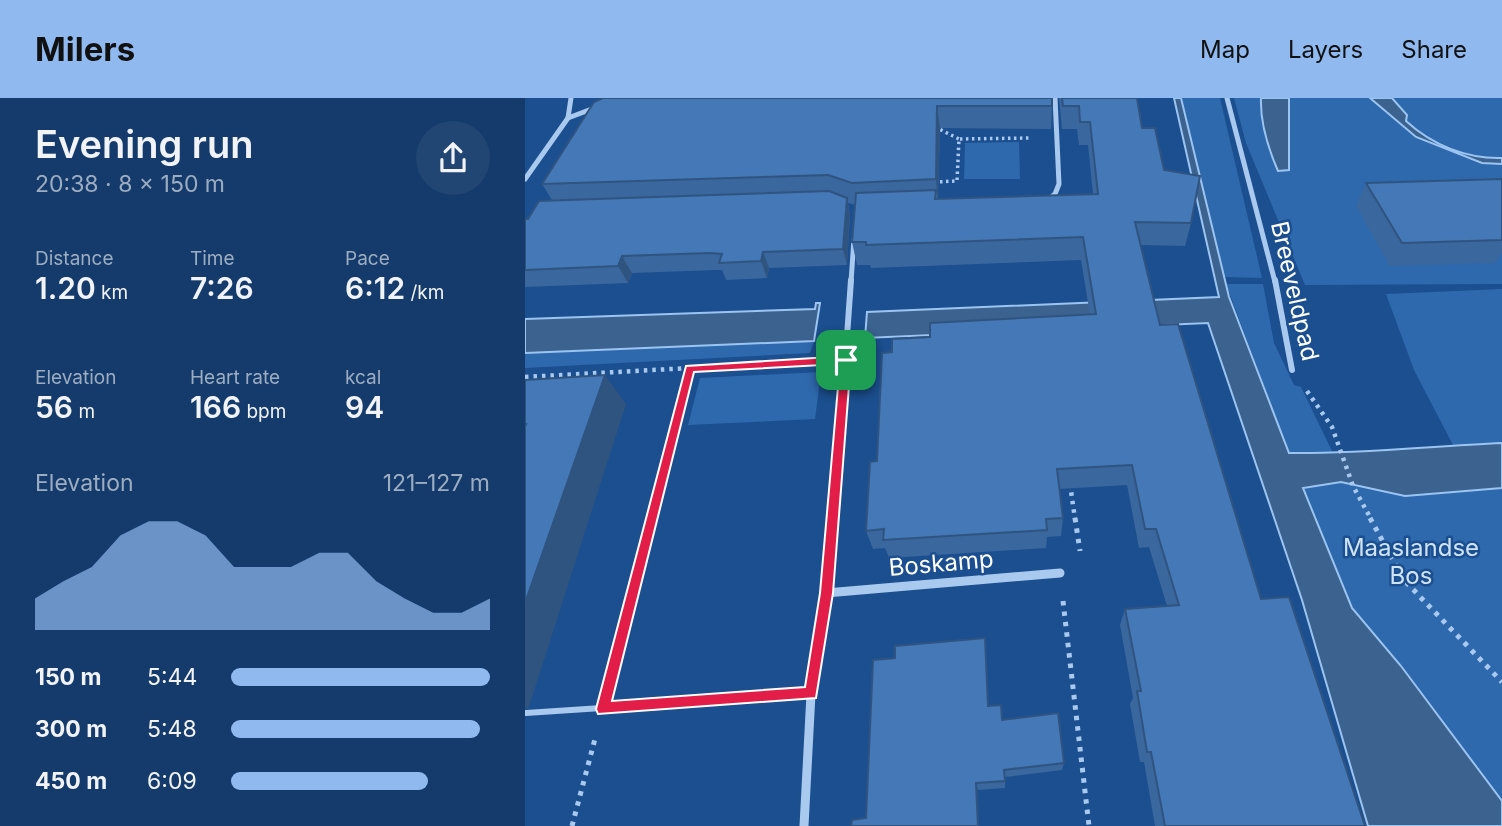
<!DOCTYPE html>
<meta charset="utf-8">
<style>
body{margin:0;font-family:Inter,sans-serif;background:#214673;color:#f1f3f6;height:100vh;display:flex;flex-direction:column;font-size:26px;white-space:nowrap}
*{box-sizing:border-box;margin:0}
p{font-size:23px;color:#9dadc1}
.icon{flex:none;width:38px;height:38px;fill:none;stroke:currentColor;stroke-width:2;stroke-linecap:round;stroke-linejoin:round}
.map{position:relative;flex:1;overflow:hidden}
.sheet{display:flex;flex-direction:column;background:#143b6b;width:525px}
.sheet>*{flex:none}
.pin{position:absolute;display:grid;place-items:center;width:60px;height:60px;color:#fff;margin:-30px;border-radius:14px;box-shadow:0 4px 10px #0006}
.round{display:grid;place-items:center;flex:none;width:74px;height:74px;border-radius:37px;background:#214673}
.overview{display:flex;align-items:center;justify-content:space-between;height:119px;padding:0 35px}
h1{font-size:38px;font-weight:600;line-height:52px}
.metrics{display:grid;grid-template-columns:repeat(3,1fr);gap:10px;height:119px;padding:7px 35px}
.metrics div{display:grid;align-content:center}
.metrics b{font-size:30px;font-weight:600}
.metrics small{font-size:19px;font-weight:400}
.metrics p{font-size:19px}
.chart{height:196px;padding:14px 35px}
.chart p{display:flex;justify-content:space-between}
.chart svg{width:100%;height:126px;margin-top:7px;fill:#90b9f0;opacity:.7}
ul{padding:0 35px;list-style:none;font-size:23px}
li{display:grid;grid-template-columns:112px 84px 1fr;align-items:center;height:52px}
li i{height:18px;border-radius:9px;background:#90b9f0}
header{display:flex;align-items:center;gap:42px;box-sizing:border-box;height:98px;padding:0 35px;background:#90b9f0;color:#111}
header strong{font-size:33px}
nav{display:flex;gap:38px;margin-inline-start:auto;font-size:24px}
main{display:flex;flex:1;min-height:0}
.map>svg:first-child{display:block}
.green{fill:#2e69ad}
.water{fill:#3c6290;stroke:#9cc4f0;stroke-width:2}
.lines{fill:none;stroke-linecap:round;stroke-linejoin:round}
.path-far2{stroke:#a9c9ee;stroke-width:3.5;stroke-dasharray:2.5 3.5;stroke-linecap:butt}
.path-far1{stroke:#a9c9ee;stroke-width:4.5;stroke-dasharray:3.5 5;stroke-linecap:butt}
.path{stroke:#a9c9ee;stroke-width:5;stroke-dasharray:4.5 6;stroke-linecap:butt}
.lane{stroke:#a9c9ee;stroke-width:6}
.street-far2{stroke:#a9c9ee;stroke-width:5}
.street-far1{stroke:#a9c9ee;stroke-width:6}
.street{stroke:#a9c9ee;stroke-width:9}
.wall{fill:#3a679d}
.shaded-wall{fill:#305480}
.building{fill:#4478b7;stroke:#305480;stroke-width:2}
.route{fill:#e11d48;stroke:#fff;stroke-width:2;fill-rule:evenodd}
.labels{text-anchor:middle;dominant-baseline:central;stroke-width:5;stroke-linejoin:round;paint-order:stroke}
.street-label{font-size:24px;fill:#fff;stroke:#1b4f8f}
.park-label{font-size:24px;fill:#cfe3fa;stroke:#1b4f8f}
</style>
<header>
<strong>Milers</strong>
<nav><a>Map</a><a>Layers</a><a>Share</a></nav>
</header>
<main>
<section class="sheet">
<div class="overview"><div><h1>Evening run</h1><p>20:38 · 8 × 150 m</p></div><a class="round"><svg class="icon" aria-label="share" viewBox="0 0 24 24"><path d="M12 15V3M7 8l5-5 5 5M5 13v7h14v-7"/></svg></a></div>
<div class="metrics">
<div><p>Distance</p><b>1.20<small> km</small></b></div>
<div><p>Time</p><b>7:26</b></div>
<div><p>Pace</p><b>6:12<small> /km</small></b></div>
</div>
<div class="metrics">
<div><p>Elevation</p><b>56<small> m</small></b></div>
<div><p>Heart rate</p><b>166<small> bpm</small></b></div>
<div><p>kcal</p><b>94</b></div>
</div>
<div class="chart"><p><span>Elevation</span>121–127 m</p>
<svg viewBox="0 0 160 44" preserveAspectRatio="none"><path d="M0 44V33L10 27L20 22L30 11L40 6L50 6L60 11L70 22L80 22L90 22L100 17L110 17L120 27L130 33L140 38L150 38L160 33V44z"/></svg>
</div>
<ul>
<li><b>150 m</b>5:44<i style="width:100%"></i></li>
<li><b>300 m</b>5:48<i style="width:96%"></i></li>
<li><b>450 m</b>6:09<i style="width:76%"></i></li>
</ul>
</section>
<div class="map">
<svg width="977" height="728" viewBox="0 0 977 728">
<rect width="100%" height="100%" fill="#1b4f8f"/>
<g class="green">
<polygon points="656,0 695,0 737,180 699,179"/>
<polygon points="709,0 977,0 977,186 780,187 721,45"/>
<polygon points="494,44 495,81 439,81 440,45"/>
<polygon points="701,186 738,186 749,245 769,287 776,289 808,355 764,355"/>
<polygon points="977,191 977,345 928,347 889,272 861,196"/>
<polygon points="289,243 285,255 0,270 0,255"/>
<polygon points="296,274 290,321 163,327 175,280"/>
<polygon points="977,367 977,728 874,728 763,376"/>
</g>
<g class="water">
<path d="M649,0H656L704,199L764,355C835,356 906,348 977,345V390L880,398L816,384L778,390L827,510L876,568L977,703V728H843L777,502L683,225L340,240L342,214L694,199Z"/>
<path d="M736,0H764V72L753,73C743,50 735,24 736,0Z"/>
<path d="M845,0H867L882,17L881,23C907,47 942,61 977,60V66L957,65L891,39Z"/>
<polygon points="291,205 295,205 289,243 0,255 0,221 290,211"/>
</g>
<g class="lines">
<g class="path-far2">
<polyline points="410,29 434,41"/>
<polyline points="409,84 432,83 434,41 504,40"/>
</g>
<g class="path-far1">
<polyline points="0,279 293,263"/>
<polyline points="782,293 807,329 828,388 846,421"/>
<polyline points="545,386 550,421"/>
<polyline points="126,421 165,270"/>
</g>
<g class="path">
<polyline points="550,420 555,453"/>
<polyline points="845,420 879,482 977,584"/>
<polyline points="538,503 564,728"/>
<polyline points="85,581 127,420"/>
<polyline points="47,728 71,637"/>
</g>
<polyline class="lane" points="1,615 286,596"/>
<g class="street-far2">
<polyline points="702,0 750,184"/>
<polyline points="43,20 72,9"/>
<polyline points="0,81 43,20 46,0"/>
<polyline points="522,103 530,96 534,86 530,0"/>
<polyline points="326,184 329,141"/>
</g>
<g class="street-far1">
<polyline points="750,182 767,272"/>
<polyline points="309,421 326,182"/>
</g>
<g class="street">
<polyline points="301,495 535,475"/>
<polyline points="279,728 286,596 309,420"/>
</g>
</g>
<g class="wall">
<polygon points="534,0 612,0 617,30 666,125 660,148 616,147 635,227 736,501 840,728 630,728 619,664 615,664 605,606 608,600 595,527 600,511 642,508 624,449 614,450 602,387 534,391 538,420 536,438 522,439 521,450 364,460 360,450 348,451 341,433 367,254 405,239 565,217 556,162 346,170 345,167 332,167 327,144 330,107 323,105 325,117 322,167 244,170 242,180 201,182 197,172 192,172 107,175 103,185 0,189 0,121 3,121 27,102 17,86 69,4 527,8 526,31 415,30 413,101 568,96 563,47 554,47 552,31 537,31"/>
<polygon points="977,81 977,154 970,165 865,168 831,108 841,85"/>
<polygon points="464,608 477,622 539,665 537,672 480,679 480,690 453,692 341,720"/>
</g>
<g class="shaded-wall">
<polygon points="412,8 415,30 413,104 411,81"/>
<polygon points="322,100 325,117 322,167 318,151"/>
<polygon points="238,154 244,170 242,180 236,163"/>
<polygon points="97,158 107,175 103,185 93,168"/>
<polygon points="80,277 101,306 9,593 4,609 0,611 0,505"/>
<polygon points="451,685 453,692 454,728 453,728"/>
</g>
<g class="building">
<polygon points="78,0 527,0 527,8 412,8 411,81 327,85 303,77 17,86 69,4"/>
<polygon points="537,0 612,0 617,30 630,30 639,72 675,78 666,125 610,124 635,227 653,226 736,501 764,499 840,728 640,728 626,654 622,654 612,593 616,593 600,511 654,507 631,431 620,431 607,367 532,371 538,420 521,421 522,432 358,442 359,431 341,433 345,364 352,363 357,255 367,254 367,241 405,239 405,225 571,216 558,139 341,147 341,144 327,144 331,95 411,92 410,101 573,96 565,24 555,24 554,8 538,8"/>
<polygon points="977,81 977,142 877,145 841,85"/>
<polygon points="304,93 322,100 318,151 238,154 236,163 194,165 197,156 185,155 97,158 93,168 0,172 0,121 3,121 14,103"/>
<polygon points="80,277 0,505 0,329 1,326 0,326 0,282"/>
<polygon points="460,540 463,608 476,607 477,622 533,615 539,665 479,672 480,683 451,685 453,728 326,728 327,722 341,720 348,562 370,560 370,548"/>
</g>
<path class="route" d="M321,258L326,262L308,495L291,600L73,616L71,611L161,268ZM315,266L295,495L280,589L87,603L169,274Z"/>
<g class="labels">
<g class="street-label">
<text transform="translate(770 193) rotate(77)">Breeveldpad</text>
<text transform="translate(416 465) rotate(-5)">Boskamp</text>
</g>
<g class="park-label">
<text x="886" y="449">Maaslandse<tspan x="886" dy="28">Bos</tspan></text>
</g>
</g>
</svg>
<div class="pin" style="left:321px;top:262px;background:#1e9e55"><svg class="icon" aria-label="arrive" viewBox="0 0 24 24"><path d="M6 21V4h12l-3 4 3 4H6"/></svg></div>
</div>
</main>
